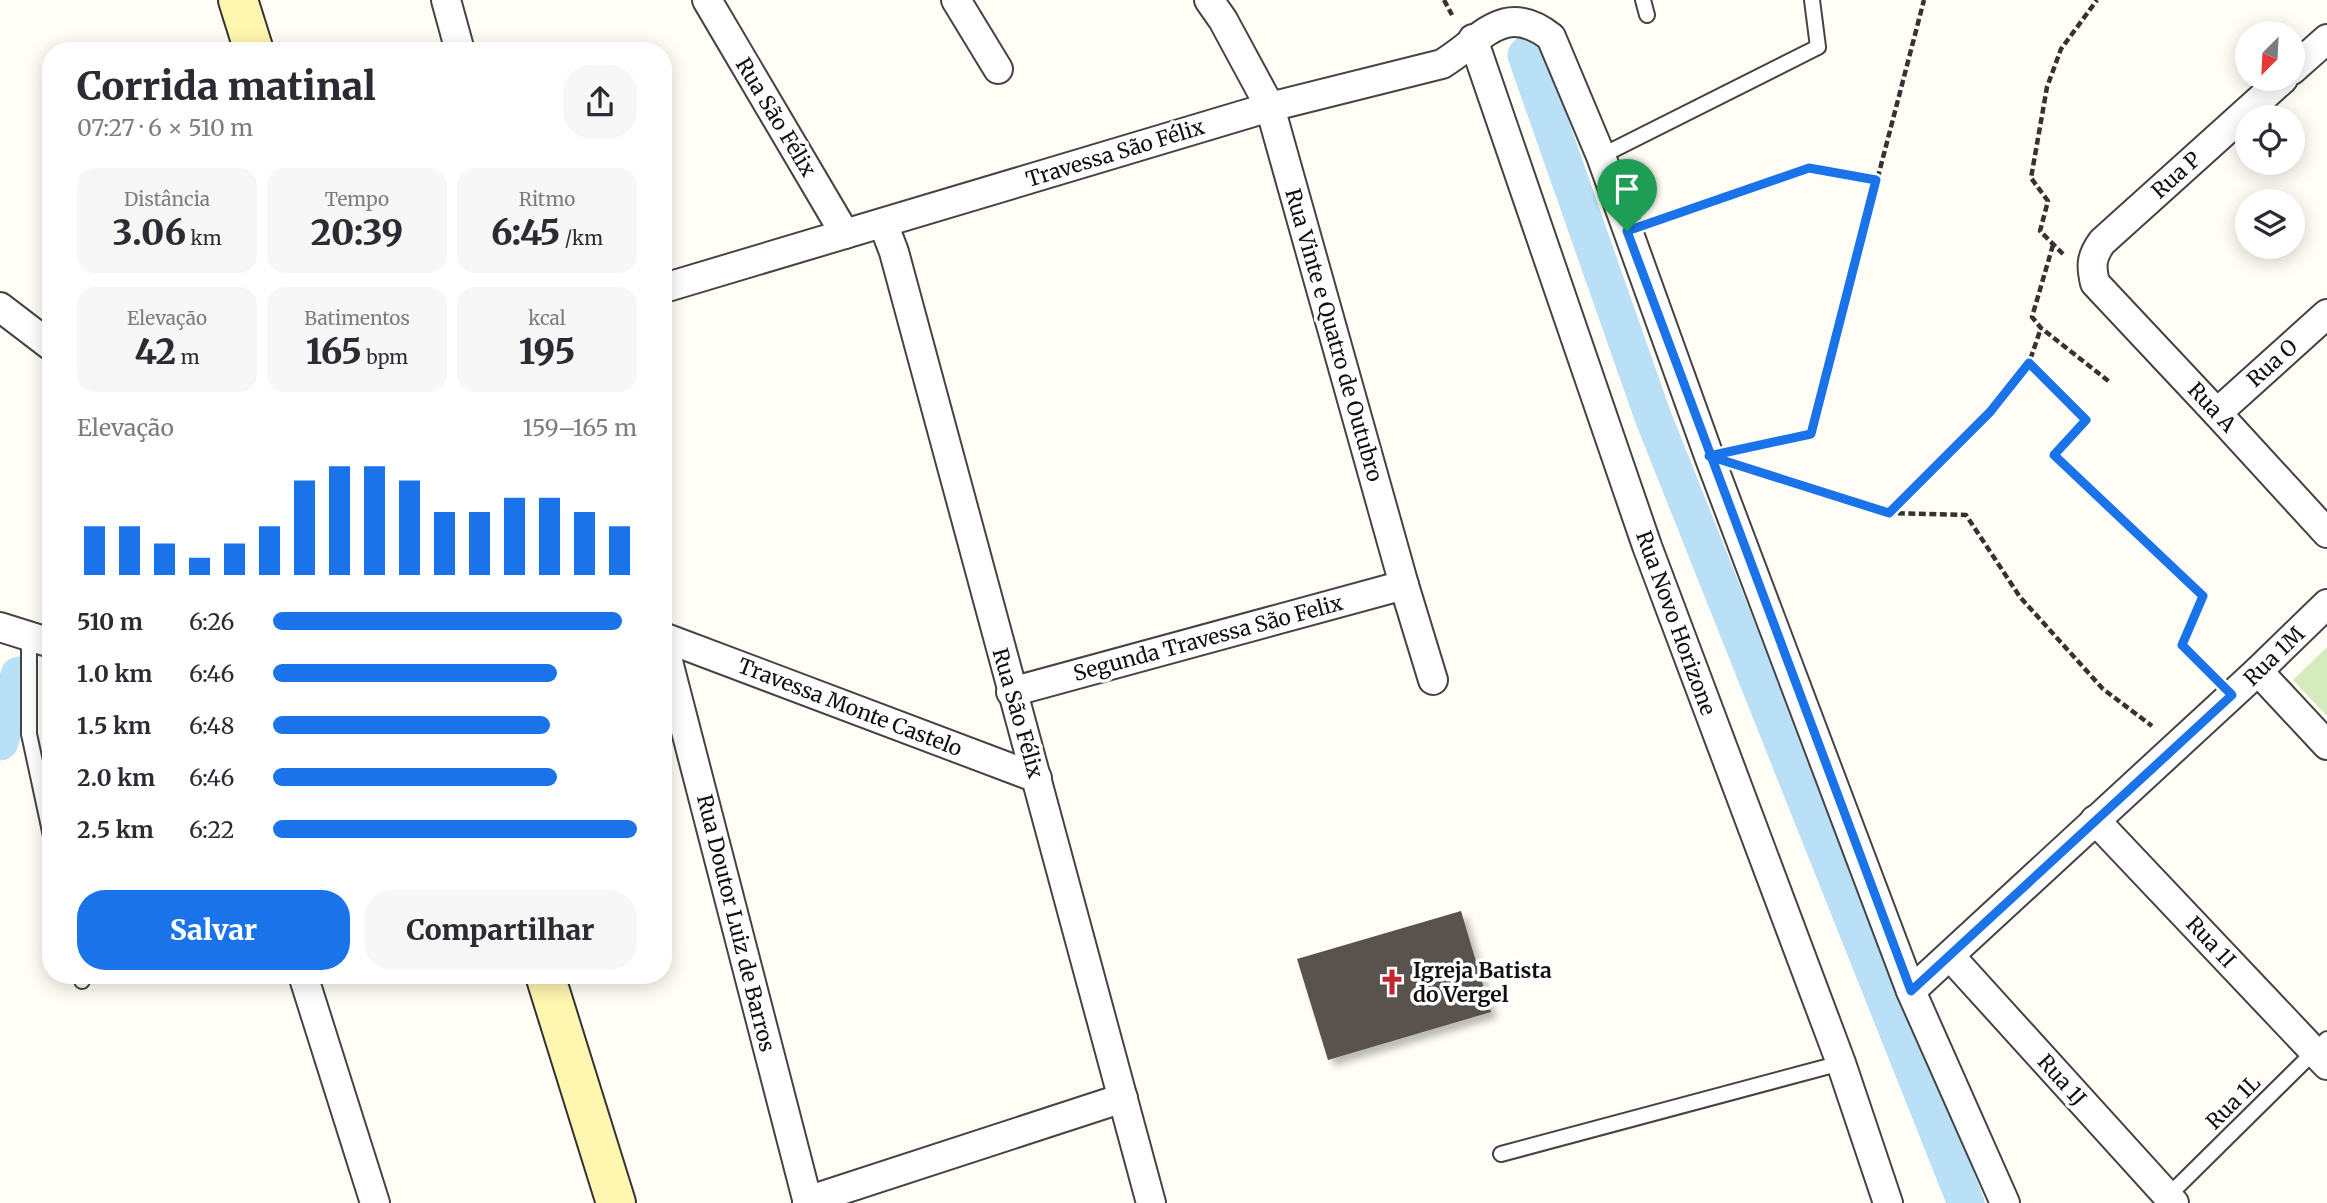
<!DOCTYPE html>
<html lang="pt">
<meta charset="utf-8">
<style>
body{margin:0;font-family:Merriweather,serif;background:#f7f7f7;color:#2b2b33;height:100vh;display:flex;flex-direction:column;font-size:26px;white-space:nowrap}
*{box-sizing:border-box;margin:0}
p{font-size:23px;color:#7c7c81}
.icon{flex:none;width:38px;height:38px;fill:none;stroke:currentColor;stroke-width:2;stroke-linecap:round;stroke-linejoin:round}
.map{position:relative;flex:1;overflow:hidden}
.drawer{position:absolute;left:42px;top:42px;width:630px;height:942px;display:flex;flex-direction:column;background:#fff;border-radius:28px;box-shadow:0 4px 18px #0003}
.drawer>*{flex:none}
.needle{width:46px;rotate:204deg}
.fabs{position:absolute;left:2235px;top:21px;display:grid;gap:14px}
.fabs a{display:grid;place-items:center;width:70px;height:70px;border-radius:50%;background:#fff;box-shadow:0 4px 18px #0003;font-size:35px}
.pin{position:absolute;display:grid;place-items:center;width:60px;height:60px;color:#fff;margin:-72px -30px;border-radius:50% 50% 50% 0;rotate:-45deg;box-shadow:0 0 7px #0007}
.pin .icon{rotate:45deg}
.round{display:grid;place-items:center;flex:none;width:74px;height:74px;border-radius:28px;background:#f7f7f7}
.overview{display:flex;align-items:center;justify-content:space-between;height:119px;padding:0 35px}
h1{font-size:38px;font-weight:800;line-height:52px}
.stats{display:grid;grid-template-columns:repeat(3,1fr);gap:10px;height:119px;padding:7px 35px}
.stats div{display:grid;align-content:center;border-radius:18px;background:#f7f7f7;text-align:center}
.stats b{font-size:35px;font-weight:800}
.stats small{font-size:19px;font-weight:400}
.stats p{font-size:19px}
.chart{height:196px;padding:14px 35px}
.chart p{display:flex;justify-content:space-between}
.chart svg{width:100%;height:126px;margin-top:7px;stroke:#1a73e8;stroke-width:6}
.primary-button{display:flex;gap:14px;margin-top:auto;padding:14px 35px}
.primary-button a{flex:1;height:80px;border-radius:28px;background:#1a73e8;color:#fff;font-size:28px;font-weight:800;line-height:80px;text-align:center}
.primary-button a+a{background:#f7f7f7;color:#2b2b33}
ul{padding:0 35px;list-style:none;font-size:23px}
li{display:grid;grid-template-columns:112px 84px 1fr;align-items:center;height:52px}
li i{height:18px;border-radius:9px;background:#1a73e8}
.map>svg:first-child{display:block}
.green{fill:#d5ebbd}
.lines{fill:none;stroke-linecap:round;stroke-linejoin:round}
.canal{stroke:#b9e0f7;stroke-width:37}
.building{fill:#5a524d;filter:url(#shadow)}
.lane-casing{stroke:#444;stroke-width:18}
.street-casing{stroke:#444;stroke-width:32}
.secondary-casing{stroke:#333;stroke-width:42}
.path{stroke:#333;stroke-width:4.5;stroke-dasharray:7 3.5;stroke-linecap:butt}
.lane{stroke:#fff;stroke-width:14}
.street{stroke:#fff;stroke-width:28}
.secondary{stroke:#fff6b0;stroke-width:38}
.route-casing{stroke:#fff;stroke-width:14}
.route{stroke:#1a73e8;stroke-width:9}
.labels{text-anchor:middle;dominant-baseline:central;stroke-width:7;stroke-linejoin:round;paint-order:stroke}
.street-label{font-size:21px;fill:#111;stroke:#fff}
.poi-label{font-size:21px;font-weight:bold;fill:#111;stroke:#fff;text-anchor:start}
</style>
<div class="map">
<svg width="2327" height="1203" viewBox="0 0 2327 1203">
<defs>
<filter id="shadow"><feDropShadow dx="6" dy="6" stdDeviation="3.5" flood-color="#0004"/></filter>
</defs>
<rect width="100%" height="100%" fill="#fffdf5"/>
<polygon class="green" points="2327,647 2327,716 2293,680"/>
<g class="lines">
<g class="canal">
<polyline points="1526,55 1653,417 1966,1203"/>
<polyline points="0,742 19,675"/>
</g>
</g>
<polygon class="building" points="1461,911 1491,1012 1328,1060 1297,959"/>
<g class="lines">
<g class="lane-casing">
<g id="lane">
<polyline points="1643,0 1647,15"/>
<polyline points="1601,156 1818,47 1812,0"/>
<polyline points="29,636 29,734 51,836"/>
<polyline points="80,975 82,981"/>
<polyline points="1501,1154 1841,1063"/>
<polyline points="2168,1196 2327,1039"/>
</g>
</g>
<g class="street-casing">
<g id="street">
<polyline points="446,0 460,51"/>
<polyline points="707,0 845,234"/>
<polyline points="956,0 998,69"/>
<polyline points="1209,0 1223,20 1270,107 1404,585 1433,680"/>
<polyline points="1473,39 1647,546 1841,1063 1888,1203"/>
<polyline points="2292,70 2327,39"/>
<path d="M2283,79L2102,242C2091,257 2091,266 2095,283L2217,413L2327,533"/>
<polyline points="883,223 894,252 1151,1203"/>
<path d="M664,288L1270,107L1442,64C1482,40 1503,0 1551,37L1601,156L1709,456L1911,991L2005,1203"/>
<polyline points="0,307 51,346"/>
<polyline points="2217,413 2327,314"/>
<polyline points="0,627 51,643"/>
<polyline points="663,637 1037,778"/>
<polyline points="663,642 808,1203"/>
<polyline points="2258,671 2327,745"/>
<polyline points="1011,692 1404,585"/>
<polyline points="2095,820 2327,1065"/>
<polyline points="1950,956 2174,1203"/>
<polyline points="303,975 375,1203"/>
<polyline points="1911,991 2258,671 2327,604"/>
<polyline points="807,1201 1123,1098"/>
</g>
</g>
<g class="secondary-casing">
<g id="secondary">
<polyline points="238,0 254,51"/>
<polyline points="545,975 616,1203"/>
</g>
</g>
<g class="path">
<polyline points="1444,0 1452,15"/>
<polyline points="1659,220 1809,168 1876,180"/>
<polyline points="2053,245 2032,317 2041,328 2111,383"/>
<polyline points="2063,254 2040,231 2048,201 2031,178 2047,87 2061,49 2097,0"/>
<polyline points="2029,363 2086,420 2054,455 2203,596 2182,645 2210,673"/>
<polyline points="1741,449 1811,434 1924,0"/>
<polyline points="1747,469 1889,513 1966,515 2020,597 2103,689 2152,726"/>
<polyline points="1889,513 1990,412 2029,363 2041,328"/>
</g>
<use href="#lane" class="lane"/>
<use href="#street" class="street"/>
<use href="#secondary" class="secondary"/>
</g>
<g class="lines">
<g class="route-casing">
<polyline id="route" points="1627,231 1911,991 2232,695 2182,645 2203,596 2054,455 2086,420 2029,363 1990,412 1889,513 1709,456 1811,434 1876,180 1809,168 1627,231"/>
</g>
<use href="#route" class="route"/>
</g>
<defs>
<g id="church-bare" transform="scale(2.1)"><path d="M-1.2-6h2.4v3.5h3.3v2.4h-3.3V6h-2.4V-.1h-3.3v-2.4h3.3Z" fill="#c4262e" stroke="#fff" stroke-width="2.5" paint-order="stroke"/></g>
</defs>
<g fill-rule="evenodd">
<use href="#church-bare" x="1392" y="982"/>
</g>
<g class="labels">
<g class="street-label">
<text transform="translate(776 117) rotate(59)">Rua São Félix</text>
<text transform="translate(1115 153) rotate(-17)">Travessa São Félix</text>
<text transform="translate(2176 175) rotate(-42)">Rua P</text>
<text transform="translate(1334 335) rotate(74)">Rua Vinte e Quatro de Outubro</text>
<text transform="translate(2272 363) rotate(-42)">Rua O</text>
<text transform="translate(2212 407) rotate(47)">Rua A</text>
<text transform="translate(1676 623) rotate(70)">Rua Novo Horizone</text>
<text transform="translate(1208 638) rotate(-15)">Segunda Travessa São Felix</text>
<text transform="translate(2274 656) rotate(-44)">Rua 1M</text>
<text transform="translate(850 707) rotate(21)">Travessa Monte Castelo</text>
<text transform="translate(1018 713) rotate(74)">Rua São Félix</text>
<text transform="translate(736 923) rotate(76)">Rua Doutor Luiz de Barros</text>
<text transform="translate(2211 942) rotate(47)">Rua 1I</text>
<text transform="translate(2062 1080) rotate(48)">Rua 1J</text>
<text transform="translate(2233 1102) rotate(-45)">Rua 1L</text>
</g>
<g class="poi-label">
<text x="1413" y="970">Igreja Batista<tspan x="1413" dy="24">do Vergel</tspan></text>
</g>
</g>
</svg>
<div class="fabs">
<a><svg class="needle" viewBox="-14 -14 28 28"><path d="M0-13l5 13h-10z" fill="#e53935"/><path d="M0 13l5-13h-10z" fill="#7c7c81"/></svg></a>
<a><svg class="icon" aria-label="locate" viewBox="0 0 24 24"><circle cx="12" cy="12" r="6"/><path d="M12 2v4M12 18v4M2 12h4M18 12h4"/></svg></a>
<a><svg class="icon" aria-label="layers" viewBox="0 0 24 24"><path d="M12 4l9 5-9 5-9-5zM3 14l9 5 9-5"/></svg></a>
</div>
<div class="pin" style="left:1627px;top:231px;background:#1e9e55"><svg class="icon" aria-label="arrive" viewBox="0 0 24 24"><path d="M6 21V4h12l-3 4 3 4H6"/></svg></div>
<section class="drawer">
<div class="overview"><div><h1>Corrida matinal</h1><p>07:27 · 6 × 510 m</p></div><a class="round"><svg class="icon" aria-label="share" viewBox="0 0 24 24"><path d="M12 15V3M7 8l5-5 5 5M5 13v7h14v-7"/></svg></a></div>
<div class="stats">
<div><p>Distância</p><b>3.06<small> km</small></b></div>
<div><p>Tempo</p><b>20:39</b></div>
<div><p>Ritmo</p><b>6:45<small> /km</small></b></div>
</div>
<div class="stats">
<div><p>Elevação</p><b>42<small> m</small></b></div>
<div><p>Batimentos</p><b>165<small> bpm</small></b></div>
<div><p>kcal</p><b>195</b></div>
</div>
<div class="chart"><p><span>Elevação</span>159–165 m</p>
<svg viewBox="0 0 160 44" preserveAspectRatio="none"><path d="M5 44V27M15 44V27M25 44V33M35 44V38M45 44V33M55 44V27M65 44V11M75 44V6M85 44V6M95 44V11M105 44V22M115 44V22M125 44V17M135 44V17M145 44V22M155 44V27"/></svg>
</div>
<ul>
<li><b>510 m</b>6:26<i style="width:96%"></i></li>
<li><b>1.0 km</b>6:46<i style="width:78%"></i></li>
<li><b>1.5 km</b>6:48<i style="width:76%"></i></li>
<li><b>2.0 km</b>6:46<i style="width:78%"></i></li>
<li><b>2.5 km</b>6:22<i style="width:100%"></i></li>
</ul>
<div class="primary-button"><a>Salvar</a><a>Compartilhar</a></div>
</section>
</div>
